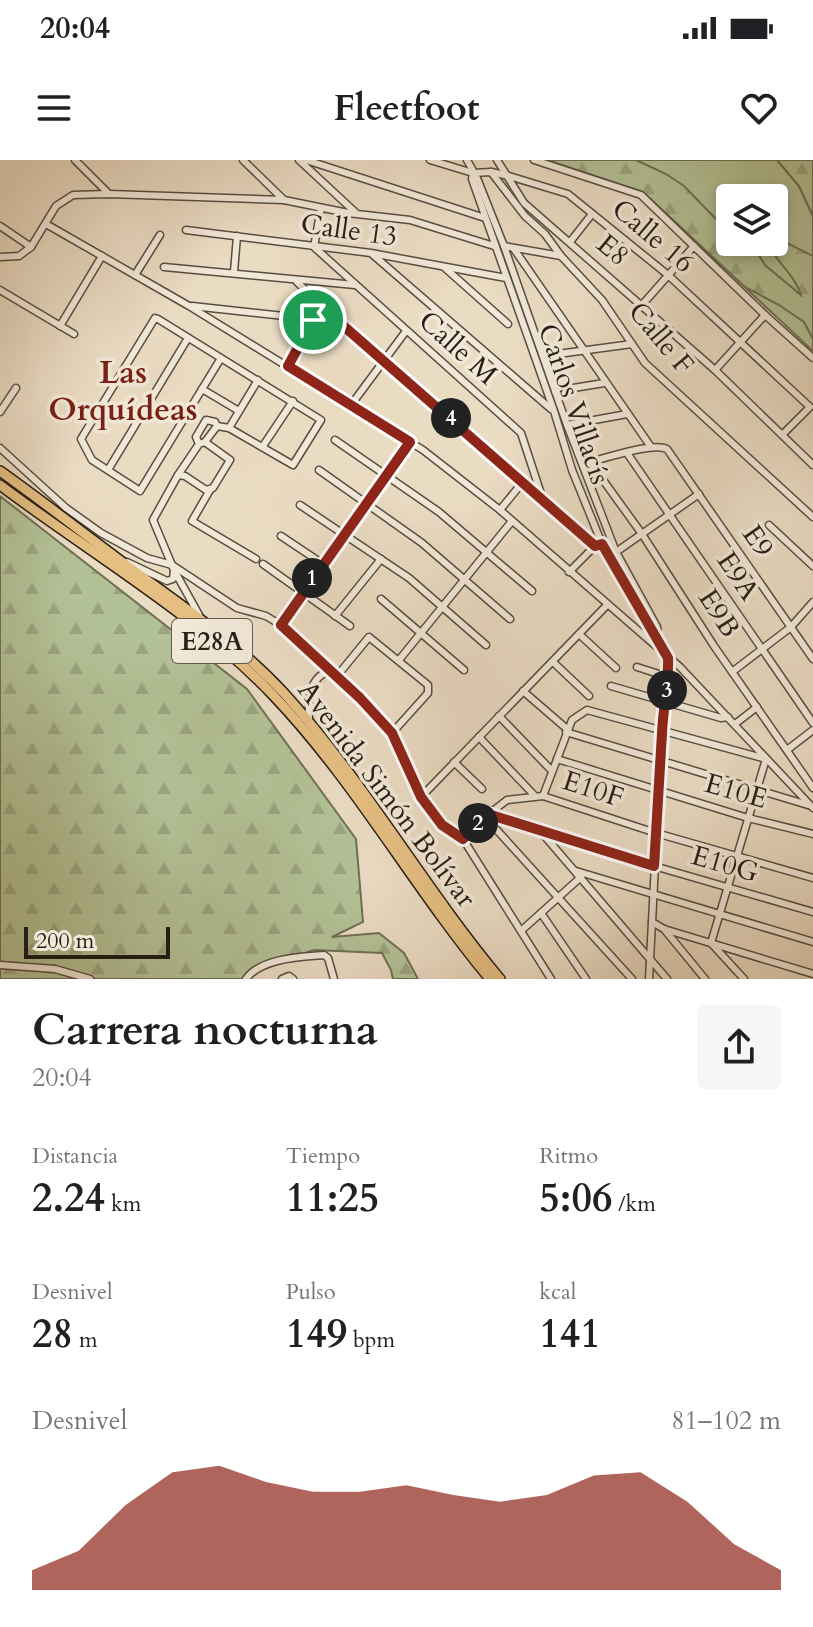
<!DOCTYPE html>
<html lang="es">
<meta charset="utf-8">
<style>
body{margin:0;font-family:Cardo,serif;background:#f6f6f6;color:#202124;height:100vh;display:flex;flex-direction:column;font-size:30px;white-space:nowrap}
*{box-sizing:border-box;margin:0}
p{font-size:26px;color:#757577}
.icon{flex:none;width:44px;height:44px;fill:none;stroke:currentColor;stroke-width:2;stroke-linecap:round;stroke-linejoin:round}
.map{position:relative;height:819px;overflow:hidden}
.panel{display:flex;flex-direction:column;background:#fff;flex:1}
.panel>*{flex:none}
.buttons{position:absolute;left:716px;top:24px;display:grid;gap:16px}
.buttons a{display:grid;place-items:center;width:72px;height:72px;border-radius:8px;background:#fff;box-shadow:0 4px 12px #0003;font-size:40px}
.scale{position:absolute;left:24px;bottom:20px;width:146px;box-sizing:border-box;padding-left:8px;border:4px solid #281e14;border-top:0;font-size:22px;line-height:28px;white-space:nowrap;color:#281e14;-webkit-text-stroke:6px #f1e8d8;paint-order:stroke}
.pin{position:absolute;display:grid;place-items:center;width:68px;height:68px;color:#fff;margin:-34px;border:4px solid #fff;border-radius:50%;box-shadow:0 2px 8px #0007}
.km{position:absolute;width:40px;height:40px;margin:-20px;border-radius:50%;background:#222;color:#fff;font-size:22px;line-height:40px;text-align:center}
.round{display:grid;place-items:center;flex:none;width:84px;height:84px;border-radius:8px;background:#f6f6f6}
.overview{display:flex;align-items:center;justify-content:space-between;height:136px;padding:0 32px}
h1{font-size:44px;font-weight:700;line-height:60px}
.metrics{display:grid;grid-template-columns:repeat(3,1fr);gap:12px;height:136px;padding:8px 32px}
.metrics div{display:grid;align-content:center}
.metrics b{font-size:40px;font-weight:700}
.metrics small{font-size:22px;font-weight:400}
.metrics p{font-size:22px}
.chart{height:224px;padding:16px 32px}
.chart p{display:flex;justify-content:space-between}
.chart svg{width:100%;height:144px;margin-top:8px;fill:#8f2418;opacity:.7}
.status{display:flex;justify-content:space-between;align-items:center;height:56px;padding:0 40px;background:#fff;direction:ltr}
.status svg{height:22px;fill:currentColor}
header{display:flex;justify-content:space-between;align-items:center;height:104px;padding:0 32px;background:#fff;font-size:36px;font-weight:700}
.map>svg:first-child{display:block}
.grass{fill:#b3c196;stroke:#6e7055;stroke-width:2;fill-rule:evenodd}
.forest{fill:url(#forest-firs);stroke:#6e7055;stroke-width:2}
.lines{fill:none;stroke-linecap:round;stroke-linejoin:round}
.minor-casing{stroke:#584d40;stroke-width:9}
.highway-casing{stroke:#281e14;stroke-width:12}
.minor{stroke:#f1e8d8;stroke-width:6}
.highway{stroke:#e5be82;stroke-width:9}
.route-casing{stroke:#fff;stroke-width:16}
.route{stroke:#8f2418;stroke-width:10}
.labels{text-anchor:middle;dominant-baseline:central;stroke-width:7;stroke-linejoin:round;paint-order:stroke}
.shield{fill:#f1e8d8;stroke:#645b4f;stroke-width:2}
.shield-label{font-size:26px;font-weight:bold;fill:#281e14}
.street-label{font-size:28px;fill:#281e14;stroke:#f1e8d8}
.quarter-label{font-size:32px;font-weight:bold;fill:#7a1f14;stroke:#f1e8d8}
</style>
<div class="status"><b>20:04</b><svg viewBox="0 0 49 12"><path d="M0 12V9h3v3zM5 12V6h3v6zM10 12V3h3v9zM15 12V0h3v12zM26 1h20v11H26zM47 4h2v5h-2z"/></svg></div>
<header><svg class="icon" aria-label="menu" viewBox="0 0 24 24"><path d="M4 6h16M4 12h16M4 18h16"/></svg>Fleetfoot<svg class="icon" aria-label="heart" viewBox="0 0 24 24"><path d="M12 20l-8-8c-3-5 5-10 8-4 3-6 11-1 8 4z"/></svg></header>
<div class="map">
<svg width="813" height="819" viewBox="0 0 813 819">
<defs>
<pattern id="forest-firs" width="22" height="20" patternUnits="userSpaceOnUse" patternTransform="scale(2)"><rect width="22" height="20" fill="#b3c196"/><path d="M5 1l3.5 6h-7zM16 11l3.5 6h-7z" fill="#9aa580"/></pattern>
</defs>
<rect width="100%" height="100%" fill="#eadbc3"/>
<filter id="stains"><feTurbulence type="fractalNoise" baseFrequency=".0025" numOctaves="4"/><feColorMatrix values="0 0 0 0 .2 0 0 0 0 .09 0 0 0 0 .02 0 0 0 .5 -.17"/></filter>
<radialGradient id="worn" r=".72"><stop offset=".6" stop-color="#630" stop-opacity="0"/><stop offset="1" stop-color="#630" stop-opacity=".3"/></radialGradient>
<path class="grass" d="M547,0H777L799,26L813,56V191L643,32ZM730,38H774V82H730Z"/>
<g class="forest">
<path d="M547,0H636L666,14L684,26L716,59L730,62V82H744L755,89L765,105L801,135C795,115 776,102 767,82H774V78H777L813,96V179L804,162L779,145L745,127L643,32Z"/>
<polygon points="777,0 813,0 813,56 799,26"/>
<polygon points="0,336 247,529 356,679 363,762 332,777 379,773 404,793 418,819 393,819 391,810 382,793 314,790 274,803 245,819 0,819"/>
</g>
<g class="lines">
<g class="minor-casing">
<g id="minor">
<polyline points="75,0 109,34"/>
<polyline points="243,0 284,40"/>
<polyline points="299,0 355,52"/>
<polyline points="306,0 485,58"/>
<polyline points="430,0 473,13 491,12 509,16 568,34 668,115 810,247 783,274"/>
<polyline points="467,0 477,18 504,86 567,265 616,392 657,467 658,479 668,498 668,517 662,571 649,819"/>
<polyline points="497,0 524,43 715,210 813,305"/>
<polyline points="534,0 641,35 765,155 813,198"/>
<polyline points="491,12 525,56 545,74 561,96 602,140 645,203 813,357"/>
<polyline points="473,13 472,19 554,251 572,310 602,384 650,471 658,479"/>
<polyline points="321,48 314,87 521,273 543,340"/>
<polyline points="46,64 189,146 423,290 500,350 680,507 813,648"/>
<polyline points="0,66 31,87"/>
<polyline points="186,70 371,93 506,118"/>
<polyline points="570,82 592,54"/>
<polyline points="504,86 561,96"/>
<polyline points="514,89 651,287"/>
<polyline points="372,94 551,249"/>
<polyline points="0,97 19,96 31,87 56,46 73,35 109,34 284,40 348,53 410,60 494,86"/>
<polyline points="164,107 355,125"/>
<polyline points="445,108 508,164"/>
<polyline points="234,112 237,76"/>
<polyline points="135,115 160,75"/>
<path d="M297,122C346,169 397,211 448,256C498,298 546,343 595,386L602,384"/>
<polyline points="0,130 74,174"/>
<polyline points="642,145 694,86"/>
<polyline points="192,146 339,162"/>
<polyline points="60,166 102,96"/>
<polyline points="543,196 632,184"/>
<polyline points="288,206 313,160"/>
<polyline points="715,210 765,155"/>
<polyline points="202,229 239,251"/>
<polyline points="555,231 604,223"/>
<polyline points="351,245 406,171"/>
<polyline points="0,252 16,228"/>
<polyline points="567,265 627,254"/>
<polyline points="217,266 229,268 293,305 321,260 158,159 155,158 81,279 92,300 140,331 221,198"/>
<polyline points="229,268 258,220"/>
<polyline points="335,280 439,352 532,431"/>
<polyline points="199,284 196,277 206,260 215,262 217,266 205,282 199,284 178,315 153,360 174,410 199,455"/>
<polyline points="263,286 293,241"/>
<polyline points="0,288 66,348 101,373 147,398 172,405 237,448 266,456 281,465 360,538 392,573 421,637 442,665 463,679 551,819"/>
<polyline points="627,293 813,563"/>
<path d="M589,302C608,298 651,282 667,289L813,499"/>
<polyline points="590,302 642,374 714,486 813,628"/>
<polyline points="108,310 188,178"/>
<polyline points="319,310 422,383 510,459"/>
<polyline points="178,315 185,316 206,330 213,328 230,300 205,282"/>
<polyline points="210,330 192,361 256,399"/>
<polyline points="300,345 409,418 486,485"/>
<polyline points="500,350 522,323"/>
<polyline points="769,365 813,406"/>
<polyline points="281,376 323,404"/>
<polyline points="616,392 699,334"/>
<polyline points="127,402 167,421 173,419 174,410"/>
<polyline points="263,404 350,466"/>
<polyline points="569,412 595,386"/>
<polyline points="381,439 464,510"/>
<polyline points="335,456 381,399"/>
<polyline points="281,465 410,282"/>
<polyline points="579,474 616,508"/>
<polyline points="399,500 512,361"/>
<polyline points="553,502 589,536"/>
<polyline points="637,507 668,517"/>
<polyline points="732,512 791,467 813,442"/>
<polyline points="337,516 369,477 428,525 428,533 392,573"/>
<polyline points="611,526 721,558 728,557"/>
<polyline points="523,531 567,569"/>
<polyline points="499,556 552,611"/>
<path d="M309,561C308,542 308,516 331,511"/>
<polyline points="735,564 757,547"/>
<polyline points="566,572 808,645"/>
<polyline points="479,577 534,635"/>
<polyline points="787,590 813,570"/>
<polyline points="557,599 748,658 813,674"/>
<polyline points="454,602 482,629"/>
<polyline points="543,636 572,560 587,550 766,599 711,783 744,819"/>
<polyline points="421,637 607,445"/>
<polyline points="488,654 654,706 813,752"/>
<polyline points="485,657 632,819"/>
<polyline points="542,673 667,819"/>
<polyline points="463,679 485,657 507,640 543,636 656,673 813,718"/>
<polyline points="576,711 813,782"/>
<polyline points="541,753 586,819"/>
<polyline points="652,762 664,769 705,819"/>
<polyline points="664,769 813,814"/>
<polyline points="522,770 581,717"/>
<polyline points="0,805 55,809 90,819"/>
<path d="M246,819C261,798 300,797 324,795L328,798L334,819"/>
<polyline points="282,819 289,816 293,819"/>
</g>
</g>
<g class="highway-casing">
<g id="highway">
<path d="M0,311C46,344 91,379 137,413C188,450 240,486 283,532C364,621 423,727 500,819"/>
<path d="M0,325C89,392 197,455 273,535C356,622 414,728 490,819"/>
</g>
</g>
<use href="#minor" class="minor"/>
<use href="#highway" class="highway"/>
</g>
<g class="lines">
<g class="route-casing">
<path id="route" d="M313,160L339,162L595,386L602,384L668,498C669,523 663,548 662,573C659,618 657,662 654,706L488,654L463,679L442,665L421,637L392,573L360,538L281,465L410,282L288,206Z"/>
</g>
<use href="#route" class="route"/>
</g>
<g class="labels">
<rect class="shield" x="172" y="459" width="80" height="44" rx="6"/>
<g class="shield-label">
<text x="212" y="481">E28A</text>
</g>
<g class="street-label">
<text transform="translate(349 70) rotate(8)">Calle 13</text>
<text transform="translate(653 76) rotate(40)">Calle 16</text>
<text transform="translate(613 90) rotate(40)">E8</text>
<text transform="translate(661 178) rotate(50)">Calle F</text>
<text transform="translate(458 188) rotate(42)">Calle M</text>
<text transform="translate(574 244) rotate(71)">Carlos Villacís</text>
<text transform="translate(758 381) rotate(55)">E9</text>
<text transform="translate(738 416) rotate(56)">E9A</text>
<text transform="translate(719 453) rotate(57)">E9B</text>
<text transform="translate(593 629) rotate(18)">E10F</text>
<text transform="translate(736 631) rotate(16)">E10E</text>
<text transform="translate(387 634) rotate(53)">Avenida Simón Bolívar</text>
<text transform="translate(725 704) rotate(16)">E10G</text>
</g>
<g class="quarter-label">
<text x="123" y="213">Las<tspan x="123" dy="37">Orquídeas</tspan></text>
</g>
</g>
<rect width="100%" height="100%" filter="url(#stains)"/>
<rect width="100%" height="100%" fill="url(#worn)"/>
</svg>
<div class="buttons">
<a><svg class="icon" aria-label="layers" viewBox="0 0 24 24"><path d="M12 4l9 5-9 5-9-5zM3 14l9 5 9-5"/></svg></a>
</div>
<div class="scale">200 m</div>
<div class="pin" style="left:313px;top:160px;background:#1e9e55"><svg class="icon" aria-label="arrive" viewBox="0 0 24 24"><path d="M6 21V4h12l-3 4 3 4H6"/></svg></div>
<b class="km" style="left:312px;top:418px">1</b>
<b class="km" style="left:478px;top:663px">2</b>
<b class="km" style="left:667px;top:530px">3</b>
<b class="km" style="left:451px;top:258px">4</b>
</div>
<section class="panel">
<div class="overview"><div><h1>Carrera nocturna</h1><p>20:04</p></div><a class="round"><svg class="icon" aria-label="share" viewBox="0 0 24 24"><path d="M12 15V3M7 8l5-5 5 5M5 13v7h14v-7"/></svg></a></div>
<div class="metrics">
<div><p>Distancia</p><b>2.24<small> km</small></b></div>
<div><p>Tiempo</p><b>11:25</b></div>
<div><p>Ritmo</p><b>5:06<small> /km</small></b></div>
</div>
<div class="metrics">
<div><p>Desnivel</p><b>28<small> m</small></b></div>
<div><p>Pulso</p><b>149<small> bpm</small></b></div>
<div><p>kcal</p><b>141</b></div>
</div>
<div class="chart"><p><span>Desnivel</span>81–102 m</p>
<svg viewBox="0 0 160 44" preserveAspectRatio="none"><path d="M0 44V38L10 32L20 18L30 8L40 6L50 11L60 14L70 14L80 12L90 15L100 17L110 15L120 9L130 8L140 17L150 30L160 38V44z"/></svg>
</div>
</section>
